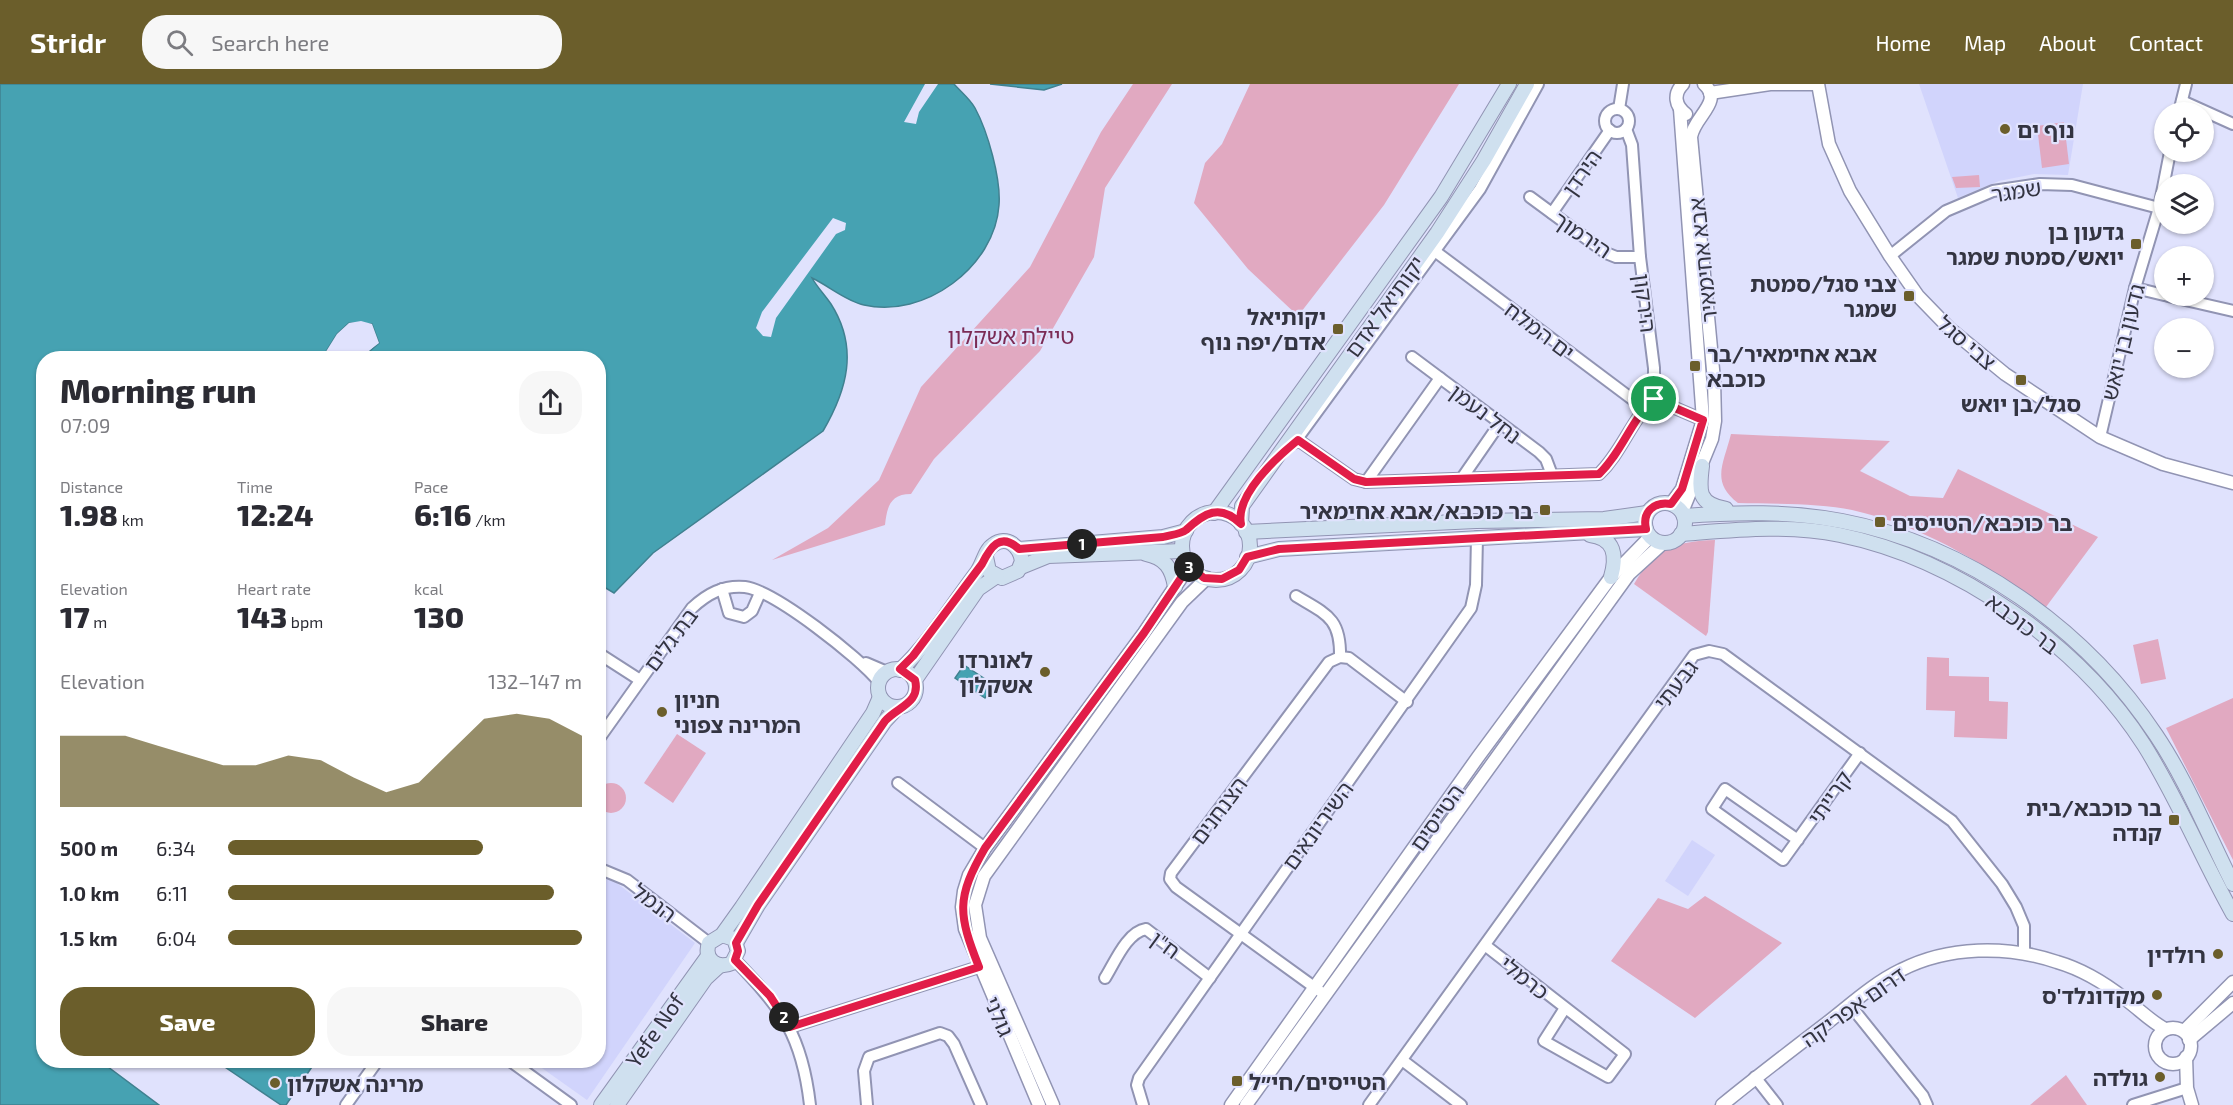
<!DOCTYPE html>
<meta charset="utf-8">
<style>
body{margin:0;font-family:"Exo 2","Noto Sans Hebrew",sans-serif;background:#f7f7f7;color:#2b2b33;height:100vh;display:flex;flex-direction:column;font-size:22px;white-space:nowrap}
*{box-sizing:border-box;margin:0}
p{font-size:20px;color:#7c7c81}
.icon{flex:none;width:33px;height:33px;fill:none;stroke:currentColor;stroke-width:2;stroke-linecap:round;stroke-linejoin:round}
.map{position:relative;flex:1;overflow:hidden}
.side{position:absolute;left:36px;top:267px;width:570px;height:717px;display:flex;flex-direction:column;background:#fff;border-radius:24px;box-shadow:0 2px 4px #0004}
.side>*{flex:none}
.buttons{position:absolute;left:2154px;top:18px;display:grid;gap:12px}
.buttons a{display:grid;place-items:center;width:60px;height:60px;border-radius:50%;background:#fff;box-shadow:0 2px 4px #0004;font-size:30px}
.pin{position:absolute;display:grid;place-items:center;width:51px;height:51px;color:#fff;margin:-26px;border:3px solid #fff;border-radius:50%;box-shadow:0 2px 6px #0007}
.km{position:absolute;width:30px;height:30px;margin:-15px;border-radius:50%;background:#222;color:#fff;font-size:16px;line-height:30px;text-align:center}
.round{display:grid;place-items:center;flex:none;width:63px;height:63px;border-radius:24px;background:#f7f7f7}
.headline{display:flex;align-items:center;justify-content:space-between;height:102px;padding:0 24px}
h1{font-size:33px;font-weight:800;line-height:45px}
.metrics{display:grid;grid-template-columns:repeat(3,1fr);gap:9px;height:102px;padding:6px 24px}
.metrics div{display:grid;align-content:center}
.metrics b{font-size:30px;font-weight:800}
.metrics small{font-size:16px;font-weight:400}
.metrics p{font-size:16px}
.chart{height:168px;padding:12px 24px}
.chart p{display:flex;justify-content:space-between}
.chart svg{width:100%;height:108px;margin-top:6px;fill:#6b5e2b;opacity:.7}
.primary-button{display:flex;gap:12px;margin-top:auto;padding:12px 24px}
.primary-button a{flex:1;height:69px;border-radius:24px;background:#6b5e2b;color:#fff;font-size:24px;font-weight:800;line-height:69px;text-align:center}
.primary-button a+a{background:#f7f7f7;color:#2b2b33}
ul{padding:0 24px;list-style:none;font-size:20px}
li{display:grid;grid-template-columns:96px 72px 1fr;align-items:center;height:45px}
li i{height:15px;border-radius:8px;background:#6b5e2b}
header{display:flex;align-items:center;gap:36px;box-sizing:border-box;height:84px;padding:0 30px;background:#6b5e2b;color:#fff}
header strong{font-size:28px}
nav{display:flex;gap:33px;margin-inline-start:auto;font-size:21px}
.search{width:420px;height:54px;background:#f7f7f7;display:flex;align-items:center;gap:15px;box-sizing:border-box;padding:0 21px;border-radius:24px;color:#7c7c81;font-size:22px}
.map>svg:first-child{display:block}
.built{fill:#d1d4fc}
.green{fill:#e1a9c1}
.water{fill:#46a2b2;stroke:#408190;stroke-width:1.5}
.pier{fill:#e0e2fd}
.lines{fill:none;stroke-linecap:round;stroke-linejoin:round}
.minor-casing{stroke:#9194b3;stroke-width:14}
.tertiary-casing{stroke:#9194b3;stroke-width:15}
.secondary-casing{stroke:#9194b3;stroke-width:16}
.minor{stroke:#fff;stroke-width:10}
.tertiary{stroke:#fff;stroke-width:12}
.secondary{stroke:#cfe0ef;stroke-width:14}
.route-casing{stroke:#fff;stroke-width:12}
.route{stroke:#e11d48;stroke-width:8}
.poi-dot{fill:#6b5e2b;stroke:#e0e2fd;stroke-width:2}
.labels{text-anchor:middle;dominant-baseline:central;stroke-width:4.5;stroke-linejoin:round;paint-order:stroke}
.poi-label{font-size:22px;font-weight:bold;fill:#333441;stroke:#e0e2fd;text-anchor:end}
.street-label{font-size:22px;fill:#333441;stroke:#e0e2fd}
.park-label{font-size:22px;fill:#7b2b55;stroke:#e0e2fd}
</style>
<header>
<strong>Stridr</strong>
<div class="search"><svg class="icon" aria-label="search" viewBox="0 0 24 24"><circle cx="10" cy="10" r="6"/><path d="M15 15l6 6"/></svg>Search here</div>
<nav><a>Home</a><a>Map</a><a>About</a><a>Contact</a></nav>
</header>
<div class="map">
<svg width="2233" height="1021" viewBox="0 0 2233 1021">
<rect width="100%" height="100%" fill="#e0e2fd"/>
<g class="built">
<polygon points="1919,0 2083,0 2068,91 2034,90 1999,97 1958,114"/>
<polygon points="1692,756 1715,771 1688,812 1665,797"/>
<polygon points="599,793 614,797 695,859 587,1016 532,977 598,976"/>
</g>
<g class="green">
<path d="M1133,0H1172L1105,104L1094,173L1040,267L934,375L911,410C890,410 887,423 885,441L772,476L828,444L879,396L921,303L1030,183L1101,48Z"/>
<polygon points="1250,0 1459,0 1384,121 1298,232 1248,185 1194,119 1205,79 1222,60"/>
<polygon points="2064,38 2069,80 2042,84 2037,42"/>
<polygon points="1979,91 1980,103 1956,104 1952,93"/>
<path d="M1731,350L1890,357L1860,387L1910,412L1943,414L1958,385L2098,453L2046,523C1983,480 1927,443 1852,426C1820,419 1771,420 1738,419C1710,398 1724,379 1731,350Z"/>
<path d="M1715,456L1708,548L1706,552L1634,500C1654,465 1676,457 1715,456Z"/>
<polygon points="2158,555 2166,595 2141,600 2133,561"/>
<polygon points="1927,573 1949,574 1949,592 1989,593 1989,617 2008,618 2007,655 1954,653 1955,627 1926,626"/>
<polygon points="2233,614 2233,776 2166,644"/>
<polygon points="677,650 706,669 673,719 644,699"/>
<circle cx="611" cy="714" r="15"/>
<polygon points="1705,812 1782,859 1695,934 1611,877 1658,814 1688,825"/>
<polygon points="2066,991 2087,1021 2030,1021"/>
</g>
<g class="water">
<path d="M0,0H954C961,8 970,15 975,24C988,48 1001,95 999,121C995,183 924,235 864,221C846,217 829,202 812,194C817,203 825,211 831,220C859,264 847,306 823,347L653,469L614,509L599,500L598,274H362L379,259L372,240L349,239L337,250L322,274H44V763L39,812L44,856V976L100,977L159,1021H0Z"/>
<polygon points="990,0 1062,0 1044,6"/>
<polygon points="964,581 994,601 985,614 955,594"/>
<polygon points="216,977 316,977 286,1021 281,1021"/>
</g>
<g class="pier">
<polygon points="925,0 938,0 919,28 916,40 904,38"/>
<polygon points="833,134 846,139 845,146 836,150 776,234 771,253 763,252 756,244 762,228"/>
<polygon points="361,237 372,240 379,259 359,274 375,258 374,249 370,242 350,241 339,252 326,274 322,274 337,250 349,239"/>
<polygon points="43,763 42,812 43,856 39,812"/>
</g>
<g class="lines">
<g class="minor-casing">
<g id="minor">
<polyline points="2182,17 2233,40"/>
<circle cx="1617" cy="37" r="12"/>
<polyline points="1619,25 1623,0"/>
<polyline points="2179,28 2186,0"/>
<polyline points="1530,113 1606,169 1616,173 1640,173"/>
<polyline points="1552,129 1610,46"/>
<polyline points="1436,168 1644,324"/>
<polyline points="1890,172 1946,127 1993,107 2040,100 2072,101 2159,124"/>
<polyline points="2135,204 2164,211"/>
<polyline points="2168,212 2233,227"/>
<polyline points="1412,273 1539,368 1546,375 1552,391"/>
<polyline points="1654,315 1703,336"/>
<polyline points="2100,353 2135,204 2159,124 2170,68"/>
<path d="M1298,356L1354,395L1366,398L1599,390C1622,368 1631,336 1654,315V284L1640,173L1632,61L1626,45"/>
<polyline points="1294,359 1480,105 1538,0"/>
<polyline points="1462,394 1500,339"/>
<polyline points="1366,398 1440,294"/>
<polyline points="722,505 729,529 744,533 752,527 760,509"/>
<path d="M1296,512C1326,530 1341,534 1340,573"/>
<polyline points="598,569 640,596"/>
<polyline points="866,579 887,588"/>
<path d="M598,656L692,524C707,510 723,501 745,503C775,507 860,574 879,598"/>
<polyline points="898,699 985,764"/>
<polyline points="1798,756 1725,705 1712,725 1783,776 1860,669"/>
<polyline points="598,784 627,796 709,859"/>
<polyline points="1486,862 1625,970 1608,993 1544,957 1565,924"/>
<path d="M735,876C782,925 802,951 810,1021"/>
<path d="M1105,894C1115,878 1127,848 1146,845L1210,894"/>
<polyline points="1321,908 1176,803 1170,795 1171,789 1329,578 1340,573 1349,574 1407,618"/>
<polyline points="1850,921 1923,1012 1927,1021"/>
<polyline points="790,943 979,883"/>
<polyline points="509,976 571,1021"/>
<polyline points="1402,976 1461,1021"/>
<polyline points="1755,993 1777,1021"/>
<polyline points="346,1021 378,976"/>
<polyline points="867,1021 864,987 869,973 940,949 948,952 954,960 981,1021"/>
<polyline points="1143,1021 1137,1001 1139,994 1471,524 1476,501 1477,453"/>
<polyline points="1369,1021 1694,571 1709,567 1723,570 1952,737 2002,800 2016,823 2024,842 2024,869"/>
<polyline points="2133,1021 2187,1004"/>
</g>
</g>
<g class="tertiary-casing">
<g id="tertiary">
<path d="M1683,0C1673,10 1675,22 1686,30"/>
<polyline points="1818,0 1829,60 1850,107 1890,172 1918,212 1949,244 2005,290 2100,353 2163,380 2233,399"/>
<polyline points="1710,9 1770,0 1818,0"/>
<polyline points="1671,420 1682,405 1703,336 1680,25"/>
<path d="M1682,428L1712,355L1715,337L1714,296L1691,53C1694,32 1724,18 1704,0"/>
<circle cx="2173" cy="962" r="18"/>
<polyline points="2184,947 2233,898"/>
<polyline points="2189,956 2233,919"/>
<polyline points="2186,973 2187,1004 2192,1021"/>
<polyline points="1039,1021 965,845 962,823 964,807 969,791 985,764 1144,549 1189,482"/>
<polyline points="1053,1021 980,854 975,821 984,792 1182,518 1207,494"/>
<polyline points="1231,1021 1478,673 1611,493 1650,453"/>
<polyline points="1246,1021 1629,490 1663,459"/>
<path d="M1722,1021C1755,994 1789,968 1823,942C1848,923 1872,900 1901,886C1948,862 2007,861 2057,878C2081,885 2106,900 2125,915C2139,925 2150,937 2165,945"/>
</g>
</g>
<g class="secondary-casing">
<g id="secondary">
<path d="M1702,382C1699,406 1697,420 1726,425"/>
<circle cx="1665" cy="439" r="20"/>
<circle cx="1216" cy="462" r="34"/>
<polyline points="1214,429 1441,113 1509,0"/>
<path d="M1684,432C1737,428 1789,427 1842,437C1968,461 2086,545 2156,651C2187,697 2208,751 2233,800"/>
<polyline points="1241,440 1242,422 1437,149 1484,76 1527,0"/>
<polyline points="1246,448 1476,437 1604,435 1647,429"/>
<path d="M1681,450C1734,446 1788,440 1840,451C1957,475 2080,561 2144,661C2178,715 2202,775 2233,830"/>
<path d="M1590,451C1615,454 1617,472 1611,493"/>
<polyline points="1019,465 1163,453 1186,447"/>
<path d="M1146,470C1165,474 1172,484 1175,503"/>
<polyline points="1247,473 1279,465 1646,445"/>
<polyline points="1021,483 1048,472 1182,467"/>
<circle cx="897" cy="604" r="19"/>
<path d="M900,586C928,561 954,518 977,488C983,480 985,466 993,461C1007,450 1020,463 1022,477L1018,487L1002,494L989,487L986,473"/>
<polyline points="915,596 978,505 997,492"/>
<path d="M722,851L734,855L738,867L732,879C717,886 703,875 709,859L722,851L742,823L873,629L880,613"/>
<polyline points="736,859 758,821 885,637 898,623"/>
<polyline points="601,1021 708,872"/>
<polyline points="617,1021 706,894 719,882"/>
</g>
</g>
<use href="#minor" class="minor"/>
<use href="#tertiary" class="tertiary"/>
<use href="#secondary" class="secondary"/>
</g>
<g class="lines">
<g class="route-casing">
<path id="route" d="M1654,315L1703,336L1682,405L1671,420C1654,417 1642,428 1646,445L1279,465L1247,473L1239,486L1222,495L1204,494L1189,482L1144,549L985,764C956,814 958,830 979,883L790,943L770,912L735,876L738,867L736,859L758,821L885,637C897,623 921,619 915,596L900,585L913,572L982,480C990,464 1000,447 1019,465L1163,453C1170,451 1181,450 1186,446C1204,429 1220,419 1241,440C1235,411 1277,373 1298,356L1354,395L1366,398L1599,390C1622,368 1631,336 1654,315Z"/>
</g>
<use href="#route" class="route"/>
</g>
<g class="poi-dot">
<circle cx="2005" cy="45" r="6"/>
<rect x="2130" y="154" width="12" height="12" rx="3"/>
<rect x="1903" y="206" width="12" height="12" rx="3"/>
<rect x="1332" y="239" width="12" height="12" rx="3"/>
<rect x="1689" y="276" width="12" height="12" rx="3"/>
<rect x="2015" y="290" width="12" height="12" rx="3"/>
<rect x="1539" y="420" width="12" height="12" rx="3"/>
<rect x="1874" y="432" width="12" height="12" rx="3"/>
<circle cx="1045" cy="588" r="6"/>
<circle cx="662" cy="628" r="6"/>
<rect x="2168" y="730" width="12" height="12" rx="3"/>
<circle cx="2218" cy="870" r="6"/>
<circle cx="2157" cy="911" r="6"/>
<circle cx="2160" cy="993" r="6"/>
<rect x="1231" y="991" width="12" height="12" rx="3"/>
<circle cx="275" cy="999" r="6"/>
</g>
<g class="labels">
<g class="poi-label">
<text x="2017" y="45" text-anchor="start">נוף ים</text>
<text x="2124" y="147">גדעון בן<tspan x="2124" dy="25">יואש/סמטת שמגר</tspan></text>
<text x="1897" y="199">צבי סגל/סמטת<tspan x="1897" dy="25">שמגר</tspan></text>
<text x="1326" y="232">יקותיאל<tspan x="1326" dy="25">אדם/יפה נוף</tspan></text>
<text x="1707" y="269" text-anchor="start">אבא אחימאיר/בר<tspan x="1707" dy="25">כוכבא</tspan></text>
<text x="2021" y="319" text-anchor="middle">סגל/בן יואש</text>
<text x="1533" y="426">בר כוכבא/אבא אחימאיר</text>
<text x="1892" y="438" text-anchor="start">בר כוכבא/הטייסים</text>
<text x="1033" y="575">לאונרדו<tspan x="1033" dy="25">אשקלון</tspan></text>
<text x="674" y="615" text-anchor="start">חניון<tspan x="674" dy="25">המרינה צפוני</tspan></text>
<text x="2162" y="723">בר כוכבא/בית<tspan x="2162" dy="25">קנדה</tspan></text>
<text x="2206" y="870">רולדין</text>
<text x="2145" y="911">מקדונלד'ס</text>
<text x="2148" y="993">גולדה</text>
<text x="1249" y="997" text-anchor="start">הטייסים/חי״ל</text>
<text x="287" y="999" text-anchor="start">מרינה אשקלון</text>
</g>
<g class="street-label">
<text transform="translate(1581 88) rotate(-55)">הירדן</text>
<text transform="translate(2016 106) rotate(-9)">שמגר</text>
<text transform="translate(1583 150) rotate(34)">הירמוך</text>
<text transform="translate(1702 176) rotate(-96)">אבא אחימאיר</text>
<text transform="translate(1646 219) rotate(83)">הירקון</text>
<text transform="translate(1384 222) rotate(-54)">יקותיאל אדם</text>
<text transform="translate(1540 246) rotate(37)">ים המלח</text>
<text transform="translate(1967 258) rotate(41)">צבי סגל</text>
<text transform="translate(2122 258) rotate(-76)">גדעון בן יואש</text>
<text transform="translate(1486 329) rotate(37)">נחל נעמן</text>
<text transform="translate(2023 539) rotate(37)">בר כוכבא</text>
<text transform="translate(670 555) rotate(-53)">בת גלים</text>
<text transform="translate(1675 600) rotate(-52)">גבעתי</text>
<text transform="translate(1829 713) rotate(-55)">קרייתי</text>
<text transform="translate(1218 726) rotate(-53)">הצנחנים</text>
<text transform="translate(1436 733) rotate(-55)">הטייסים</text>
<text transform="translate(1317 741) rotate(-54)">השיריונאים</text>
<text transform="translate(655 818) rotate(37)">הנמל</text>
<text transform="translate(1166 860) rotate(36)">ח"ן</text>
<text transform="translate(1525 893) rotate(38)">כרמלי</text>
<text transform="translate(1853 922) rotate(-35)">דרום אפריקה</text>
<text transform="translate(1000 932) rotate(66)">גולני</text>
<text transform="translate(654 946) rotate(-55)">Yefe Nof</text>
</g>
<g class="park-label">
<text x="1011" y="251">טיילת אשקלון</text>
</g>
</g>
</svg>
<div class="buttons">
<a><svg class="icon" aria-label="locate" viewBox="0 0 24 24"><circle cx="12" cy="12" r="6"/><path d="M12 2v4M12 18v4M2 12h4M18 12h4"/></svg></a>
<a><svg class="icon" aria-label="layers" viewBox="0 0 24 24"><path d="M12 4l9 5-9 5-9-5zM3 14l9 5 9-5"/></svg></a>
<a>+</a>
<a>−</a>
</div>
<div class="pin" style="left:1654px;top:315px;background:#1e9e55"><svg class="icon" aria-label="arrive" viewBox="0 0 24 24"><path d="M6 21V4h12l-3 4 3 4H6"/></svg></div>
<b class="km" style="left:1082px;top:460px">1</b>
<b class="km" style="left:784px;top:933px">2</b>
<b class="km" style="left:1189px;top:483px">3</b>
<section class="side">
<div class="headline"><div><h1>Morning run</h1><p>07:09</p></div><a class="round"><svg class="icon" aria-label="share" viewBox="0 0 24 24"><path d="M12 15V3M7 8l5-5 5 5M5 13v7h14v-7"/></svg></a></div>
<div class="metrics">
<div><p>Distance</p><b>1.98<small> km</small></b></div>
<div><p>Time</p><b>12:24</b></div>
<div><p>Pace</p><b>6:16<small> /km</small></b></div>
</div>
<div class="metrics">
<div><p>Elevation</p><b>17<small> m</small></b></div>
<div><p>Heart rate</p><b>143<small> bpm</small></b></div>
<div><p>kcal</p><b>130</b></div>
</div>
<div class="chart"><p><span>Elevation</span>132–147 m</p>
<svg viewBox="0 0 160 44" preserveAspectRatio="none"><path d="M0 44V15L10 15L20 15L30 19L40 23L50 27L60 27L70 23L80 25L90 32L100 38L110 34L120 21L130 8L140 6L150 8L160 15V44z"/></svg>
</div>
<ul>
<li><b>500 m</b>6:34<i style="width:72%"></i></li>
<li><b>1.0 km</b>6:11<i style="width:92%"></i></li>
<li><b>1.5 km</b>6:04<i style="width:100%"></i></li>
</ul>
<div class="primary-button"><a>Save</a><a>Share</a></div>
</section>
</div>
